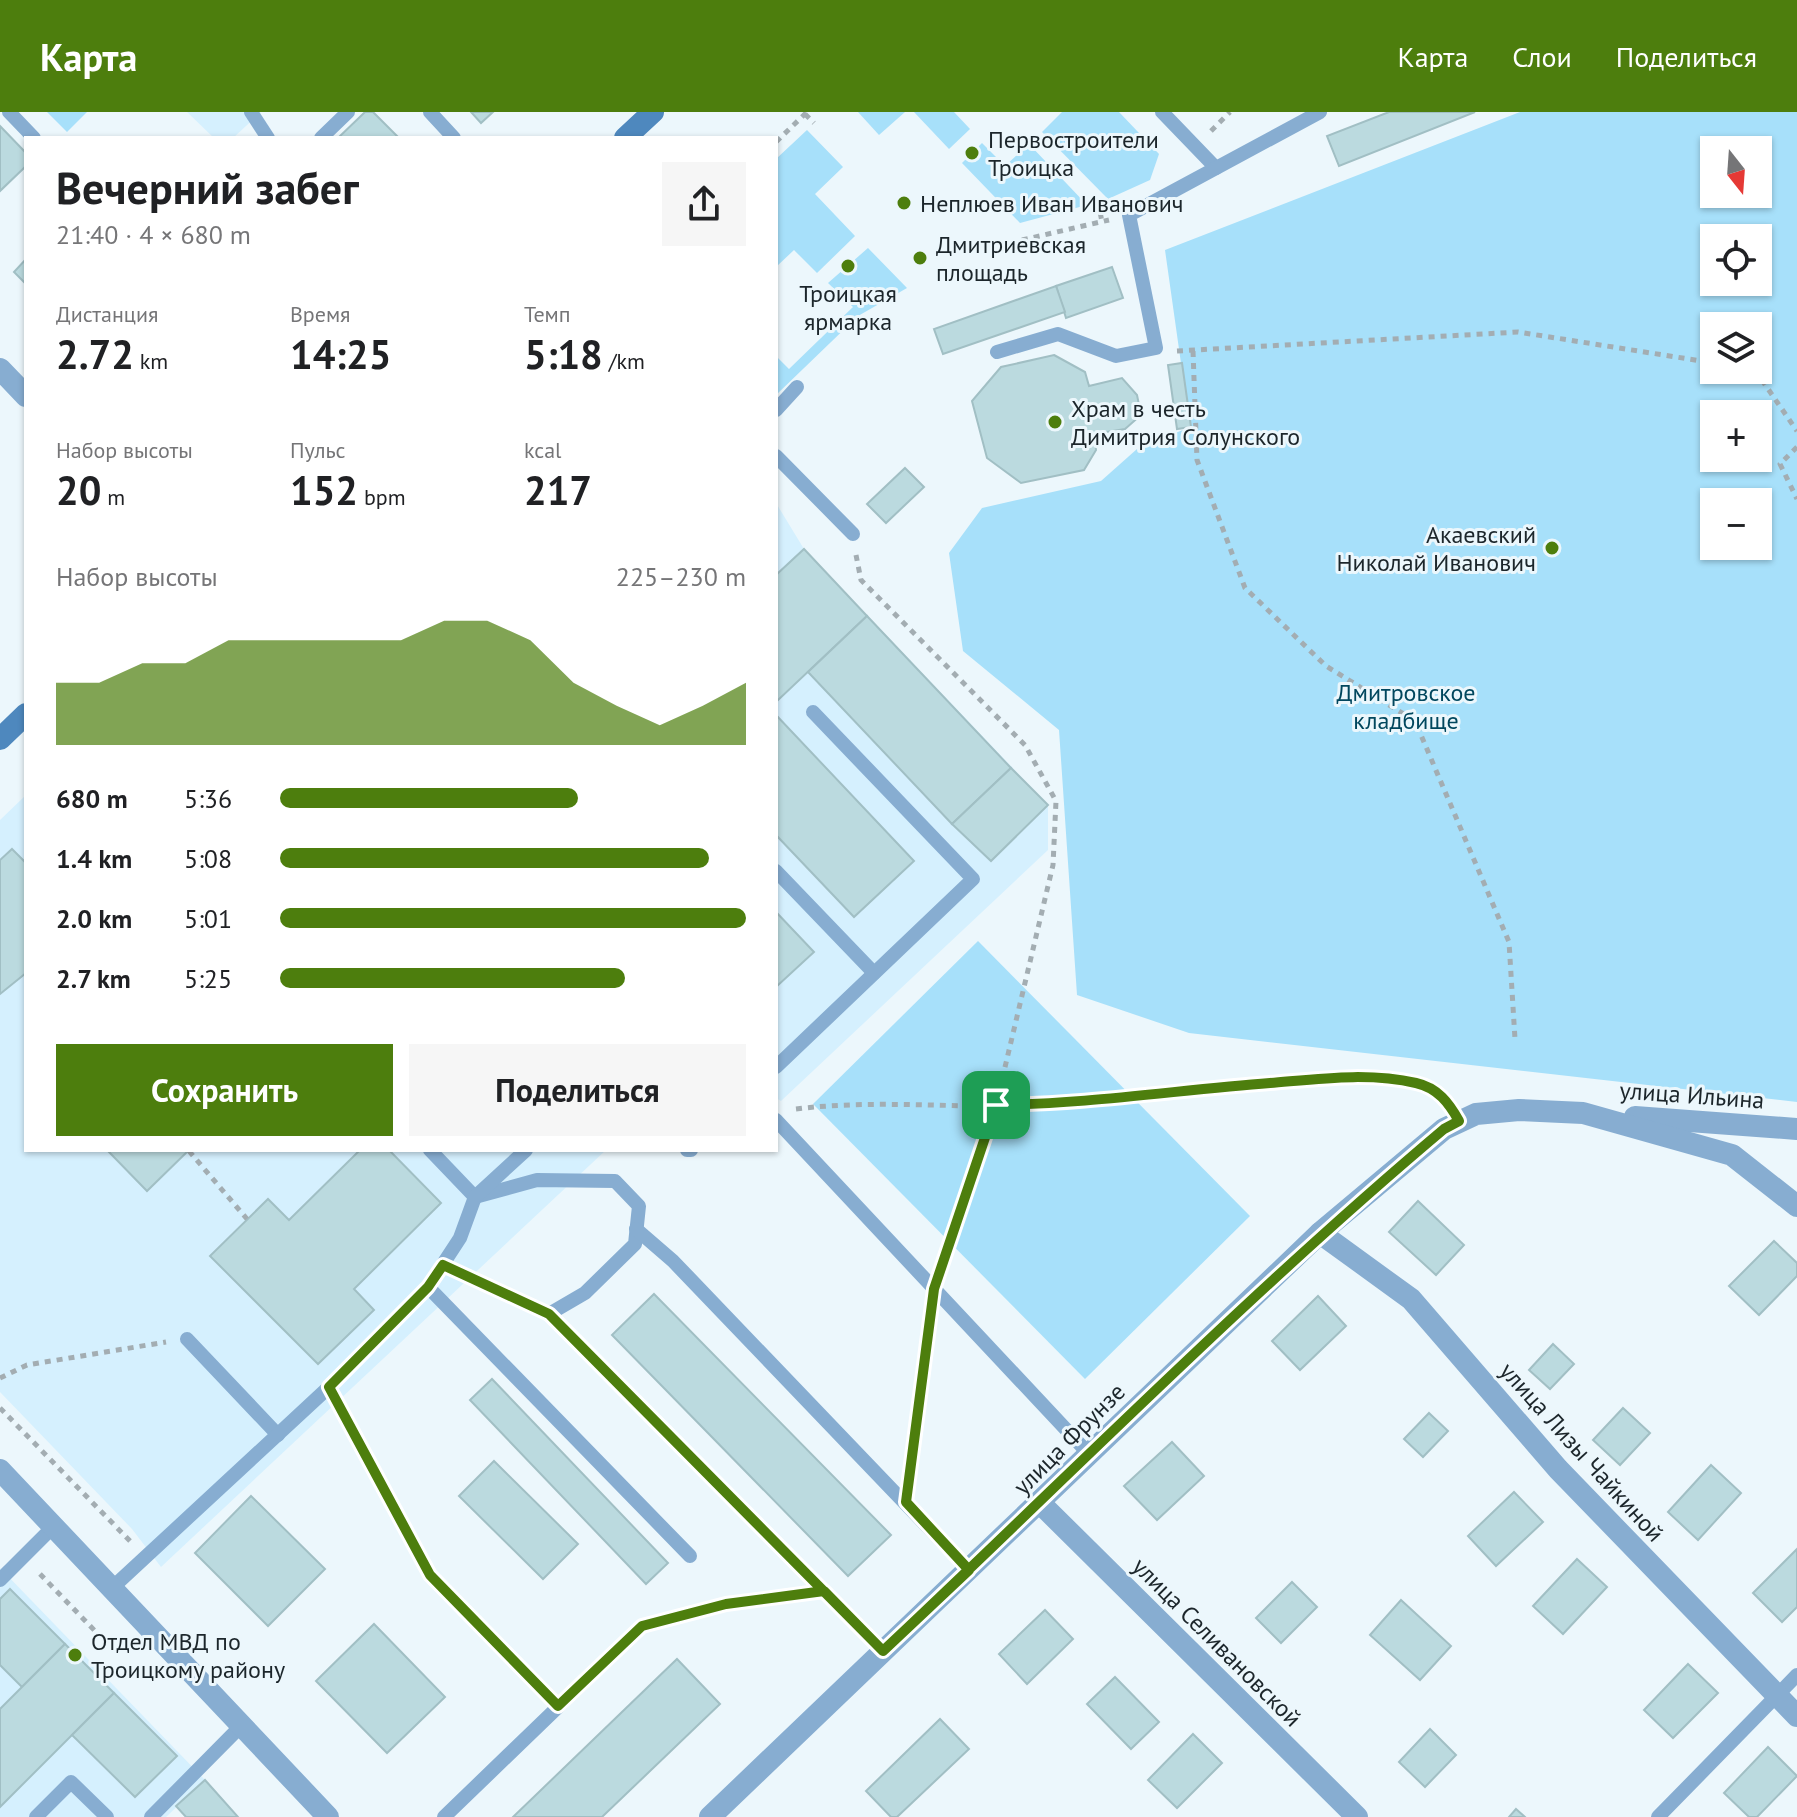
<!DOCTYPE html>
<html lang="ru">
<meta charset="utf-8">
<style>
body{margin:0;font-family:"PT Sans",sans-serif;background:#f6f6f6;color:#202124;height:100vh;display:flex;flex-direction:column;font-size:30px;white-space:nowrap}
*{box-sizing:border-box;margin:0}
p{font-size:26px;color:#757577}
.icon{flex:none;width:44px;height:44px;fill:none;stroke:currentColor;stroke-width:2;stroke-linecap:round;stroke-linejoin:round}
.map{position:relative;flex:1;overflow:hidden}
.sheet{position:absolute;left:24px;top:24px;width:754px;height:1016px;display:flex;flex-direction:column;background:#fff;border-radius:0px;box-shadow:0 2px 6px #0004}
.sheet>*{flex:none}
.needle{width:52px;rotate:163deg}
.controls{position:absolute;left:1700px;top:24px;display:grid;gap:16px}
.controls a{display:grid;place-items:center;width:72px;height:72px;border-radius:0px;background:#fff;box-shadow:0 2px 6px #0004;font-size:40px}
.pin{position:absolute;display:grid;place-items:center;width:68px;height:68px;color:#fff;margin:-34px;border-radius:16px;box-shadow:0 4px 12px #0006}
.round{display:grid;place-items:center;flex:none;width:84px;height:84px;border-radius:0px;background:#f6f6f6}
.summary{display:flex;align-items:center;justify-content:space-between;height:136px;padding:0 32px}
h1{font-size:44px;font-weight:700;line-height:60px}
.figures{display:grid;grid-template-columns:repeat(3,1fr);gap:12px;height:136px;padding:8px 32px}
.figures div{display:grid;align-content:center}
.figures b{font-size:40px;font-weight:700}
.figures small{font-size:22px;font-weight:400}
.figures p{font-size:22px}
.chart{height:224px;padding:16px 32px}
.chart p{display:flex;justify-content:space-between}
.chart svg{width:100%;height:144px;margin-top:8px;fill:#4d7e0d;opacity:.7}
.button{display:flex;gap:16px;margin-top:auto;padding:16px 32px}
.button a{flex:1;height:92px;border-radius:0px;background:#4d7e0d;color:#fff;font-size:32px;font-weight:700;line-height:92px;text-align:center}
.button a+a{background:#f6f6f6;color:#202124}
ul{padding:0 32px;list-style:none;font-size:26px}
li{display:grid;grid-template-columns:128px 96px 1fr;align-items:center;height:60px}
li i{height:20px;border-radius:10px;background:#4d7e0d}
header{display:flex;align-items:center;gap:48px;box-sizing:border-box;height:112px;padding:0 40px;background:#4d7e0d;color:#fff}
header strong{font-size:38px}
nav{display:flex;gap:44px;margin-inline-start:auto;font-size:28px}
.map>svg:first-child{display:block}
.built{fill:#d5f0fe}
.green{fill:#a7e0fa;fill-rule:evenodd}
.building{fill:#bbdadf;stroke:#a1bfc4;stroke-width:2}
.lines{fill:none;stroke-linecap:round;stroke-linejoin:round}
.path{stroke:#a3adb2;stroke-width:5;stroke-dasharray:6 6;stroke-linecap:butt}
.service{stroke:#87add1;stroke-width:14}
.minor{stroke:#87add1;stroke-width:22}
.secondary{stroke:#4e88be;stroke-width:22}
.route-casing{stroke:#fff;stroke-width:16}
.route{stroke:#4d7e0d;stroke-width:10}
.poi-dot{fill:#4d7e0d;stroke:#ecf7fc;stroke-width:3}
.labels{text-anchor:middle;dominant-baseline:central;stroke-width:6;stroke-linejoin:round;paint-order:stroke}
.poi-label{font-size:24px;fill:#1c262b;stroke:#ecf7fc;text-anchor:start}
.park-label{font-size:24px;fill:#01475e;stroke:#ecf7fc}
.street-label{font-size:24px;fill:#1c262b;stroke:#ecf7fc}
</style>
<header>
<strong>Карта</strong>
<nav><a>Карта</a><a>Слои</a><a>Поделиться</a></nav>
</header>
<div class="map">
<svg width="1797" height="1705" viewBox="0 0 1797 1705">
<rect width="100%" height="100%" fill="#ecf7fc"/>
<g class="built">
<polygon points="187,0 261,0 233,26 214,26"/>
<polygon points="776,391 804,437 1048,693 1048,738 781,989 776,986"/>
<polygon points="26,683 26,1038 606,1038 161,1455 132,1417 0,1280 0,708"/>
<polygon points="0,1456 205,1668 166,1705 0,1705"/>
</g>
<g class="green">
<polygon points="47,0 87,0 67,20"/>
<polygon points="858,0 905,0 879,23"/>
<polygon points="914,0 954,0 970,17 949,37"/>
<polygon points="1062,0 1119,0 1159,42 1150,68 1108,87 1042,20"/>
<path d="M1520,0H1797V990L1189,921L1077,883L1059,618L963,539L949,441L982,396L1101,369L1137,337L1190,315L1165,138ZM1714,38H1758V82H1714ZM1714,126H1758V170H1714ZM1714,214H1758V258H1714ZM1714,302H1758V346H1714ZM1714,390H1758V434H1714Z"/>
<polygon points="807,18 843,55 815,82 855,124 817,161 794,138 776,155 776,47"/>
<polygon points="982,31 1005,54 1029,32 1087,93 1020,111 962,51"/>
<polygon points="868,136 907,176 858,204 776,283 776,244 789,257 853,195 828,171"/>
<polygon points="978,829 1250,1104 1085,1267 813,992"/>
</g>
<g class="building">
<polygon points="365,0 373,0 399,26 338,26"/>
<polygon points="471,0 493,0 481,11"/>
<polygon points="1389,0 1475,0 1339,54 1327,24"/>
<polygon points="0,14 26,41 26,54 0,79"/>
<polygon points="26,147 26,172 14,160"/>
<polygon points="1112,155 1123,186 1066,206 1056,174"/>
<polygon points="1056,174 1065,200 943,242 934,217"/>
<polygon points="1054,243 1085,260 1089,274 1122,266 1137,283 1141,303 1125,317 1094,322 1096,338 1084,358 1021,371 987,346 972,289 1001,255"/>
<polygon points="1182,251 1191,315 1177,317 1168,253"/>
<polygon points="905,356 924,375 886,411 867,392"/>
<polygon points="804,437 867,504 776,590 776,463"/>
<polygon points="867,504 1011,656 952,712 808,560"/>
<polygon points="776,603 914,749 854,805 776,723"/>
<polygon points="1011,656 1048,693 991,749 952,712"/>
<polygon points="12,737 24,749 26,747 26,861 0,882 0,748"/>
<polygon points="776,800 814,840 776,875"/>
<polygon points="107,1038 189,1038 147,1079"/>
<polygon points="360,1038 389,1038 441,1091 354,1177 374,1198 318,1252 210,1144 268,1087 289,1108"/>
<polygon points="1418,1089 1464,1133 1436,1163 1389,1120"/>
<polygon points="1774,1129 1797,1151 1797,1164 1759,1203 1729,1174"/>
<polygon points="654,1182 891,1423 848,1464 612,1223"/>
<polygon points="1318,1184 1346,1214 1300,1258 1272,1229"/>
<polygon points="1553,1232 1574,1252 1550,1277 1529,1258"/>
<polygon points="492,1267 668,1451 646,1472 470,1288"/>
<polygon points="1623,1296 1650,1321 1620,1353 1593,1328"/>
<polygon points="1429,1301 1448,1319 1423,1345 1404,1327"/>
<polygon points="1172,1330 1204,1364 1157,1408 1124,1374"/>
<polygon points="494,1349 578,1432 543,1467 459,1384"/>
<polygon points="1711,1353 1741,1381 1698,1428 1668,1400"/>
<polygon points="1514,1380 1543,1410 1496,1454 1468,1424"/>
<polygon points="251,1384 325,1457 268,1514 195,1441"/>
<polygon points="1797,1437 1797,1495 1782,1510 1753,1481"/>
<polygon points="1577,1447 1607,1475 1563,1522 1533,1494"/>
<polygon points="1292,1470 1317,1495 1281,1531 1256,1506"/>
<polygon points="10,1477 65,1532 22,1575 0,1553 0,1487"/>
<polygon points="1401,1488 1451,1534 1420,1568 1370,1523"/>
<polygon points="1045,1498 1073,1527 1027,1572 999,1542"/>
<polygon points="374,1512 445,1585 387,1641 316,1569"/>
<polygon points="65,1532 114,1581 0,1695 0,1597"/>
<polygon points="677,1547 720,1592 602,1705 513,1705"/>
<polygon points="1688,1552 1718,1581 1673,1626 1644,1598"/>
<polygon points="1115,1565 1159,1610 1131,1637 1087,1592"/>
<polygon points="114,1581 177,1644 135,1685 72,1623"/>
<polygon points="940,1607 969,1637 897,1705 891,1705 866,1679"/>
<polygon points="1430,1617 1456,1643 1425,1675 1399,1650"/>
<polygon points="1193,1622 1222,1651 1177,1696 1148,1668"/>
<polygon points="1768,1635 1797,1664 1757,1705 1749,1705 1724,1681"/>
<polygon points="205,1668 238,1705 186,1705 176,1694"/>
<polygon points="1516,1697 1525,1705 1509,1705"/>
</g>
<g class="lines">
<g class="path">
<polyline points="805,2 814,11"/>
<polyline points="1211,19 1230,0"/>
<polyline points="776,30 807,0"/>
<polyline points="1098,89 1102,110"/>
<polyline points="1022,128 1109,108"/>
<polyline points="1177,239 1518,220 1714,251"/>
<polyline points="1193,239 1197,348 1245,476 1326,554 1415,609 1509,830 1515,927"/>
<polyline points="1755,258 1797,319"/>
<polyline points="1797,335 1780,352 1797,387"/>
<polyline points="856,443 861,468 1025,633 1056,689 1053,753 996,993 942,1153"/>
<path d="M796,997C885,986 974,999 1064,992C1138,986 1397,938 1447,988"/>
<polyline points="189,1039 247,1107"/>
<polyline points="566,1219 866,1521"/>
<polyline points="0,1266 27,1253 166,1230"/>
<polyline points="0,1296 131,1430"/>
<polyline points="909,1362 931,1206"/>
<polyline points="40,1462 96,1520"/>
<polyline points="664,1508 726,1492 823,1479"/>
</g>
<g class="service">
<polyline points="9,0 34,26"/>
<polyline points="251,0 268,26"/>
<polyline points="430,0 454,26"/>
<polyline points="1162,0 1216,56"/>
<polyline points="321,26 348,0"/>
<polyline points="997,240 1058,222 1116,244 1156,236 1129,103 1320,0"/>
<polyline points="776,298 797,275"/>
<polyline points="776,344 853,422"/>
<polyline points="776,759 874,861"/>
<polyline points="776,955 973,767 813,600"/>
<polyline points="776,1008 1089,1342"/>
<polyline points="430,1038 475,1085 537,1068 615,1069 639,1094 635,1132 585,1181 549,1202 443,1153"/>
<polyline points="687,1038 691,1038"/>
<polyline points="636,1117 673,1149 969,1458"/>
<polyline points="428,1175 690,1444"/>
<polyline points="187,1227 278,1323"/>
<polyline points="329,1275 430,1463 558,1594"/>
<polyline points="0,1468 54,1414"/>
<polyline points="112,1476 329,1275 428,1175 460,1126 475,1085 526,1038"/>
<polyline points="36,1705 71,1670 107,1705"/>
<polyline points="151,1705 241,1614"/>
<polyline points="444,1705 642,1514"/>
<polyline points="1658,1705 1797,1563"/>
</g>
<g class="minor">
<polyline points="0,257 26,284"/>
<polyline points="1635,1005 1797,1017"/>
<polyline points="1320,1121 1411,1187 1558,1357 1797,1604"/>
<polyline points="0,1358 328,1705"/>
<polyline points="1041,1392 1357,1705"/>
<polyline points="710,1705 1320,1121 1444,1017 1476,1002 1519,998 1583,1001 1732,1043 1797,1094"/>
</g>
<g class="secondary">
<polyline points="625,26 653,0"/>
<polyline points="0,627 26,602"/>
</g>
</g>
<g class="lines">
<g class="route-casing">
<path id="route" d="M996,993L934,1177L906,1390L969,1458L883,1539L549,1202L443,1153L428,1175L329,1275L430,1463L558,1594L642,1514L726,1492L824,1479L883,1539C1069,1364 1248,1182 1444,1017L1459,1009C1449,991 1438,976 1416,971C1368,960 1318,967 1270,971C1178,978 1088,992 996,993"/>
</g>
<use href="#route" class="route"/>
</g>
<g class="poi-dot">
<circle cx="972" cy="41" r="8"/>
<circle cx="904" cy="91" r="8"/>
<circle cx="920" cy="146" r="8"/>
<circle cx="848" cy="154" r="8"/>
<circle cx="1055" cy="310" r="8"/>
<circle cx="1552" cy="436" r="8"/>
<circle cx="75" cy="1543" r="8"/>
</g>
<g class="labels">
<g class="poi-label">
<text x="988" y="27">Первостроители<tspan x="988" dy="28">Троицка</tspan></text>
<text x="920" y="91">Неплюев Иван Иванович</text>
<text x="936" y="132">Дмитриевская<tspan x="936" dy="28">площадь</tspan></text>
<text x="848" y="181" text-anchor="middle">Троицкая<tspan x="848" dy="28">ярмарка</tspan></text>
<text x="1071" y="296">Храм в честь<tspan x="1071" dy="28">Димитрия Солунского</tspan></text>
<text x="1536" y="422" text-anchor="end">Акаевский<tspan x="1536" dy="28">Николай Иванович</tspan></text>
<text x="91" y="1529">Отдел МВД по<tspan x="91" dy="28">Троицкому району</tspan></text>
</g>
<g class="park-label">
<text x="1406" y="580">Дмитровское<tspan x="1406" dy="28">кладбище</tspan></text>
</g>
<g class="street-label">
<text transform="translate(1692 983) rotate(4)">улица Ильина</text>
<text transform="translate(1069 1327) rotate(-45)">улица Фрунзе</text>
<text transform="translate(1582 1340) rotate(48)">улица Лизы Чайкиной</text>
<text transform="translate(1217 1530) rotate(45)">улица Селивановской</text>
</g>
</g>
</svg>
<div class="controls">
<a><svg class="needle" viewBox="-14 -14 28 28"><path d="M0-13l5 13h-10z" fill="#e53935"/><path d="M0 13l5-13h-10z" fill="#757577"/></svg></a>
<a><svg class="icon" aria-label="locate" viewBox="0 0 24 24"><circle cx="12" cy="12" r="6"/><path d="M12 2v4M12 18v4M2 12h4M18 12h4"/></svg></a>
<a><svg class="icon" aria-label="layers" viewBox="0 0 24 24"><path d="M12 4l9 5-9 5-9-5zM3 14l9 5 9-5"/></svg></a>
<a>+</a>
<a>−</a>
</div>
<div class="pin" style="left:996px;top:993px;background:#1e9e55"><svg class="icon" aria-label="arrive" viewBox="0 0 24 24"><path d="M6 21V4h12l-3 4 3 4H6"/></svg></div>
<section class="sheet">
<div class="summary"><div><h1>Вечерний забег</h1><p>21:40 · 4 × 680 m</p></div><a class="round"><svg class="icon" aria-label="share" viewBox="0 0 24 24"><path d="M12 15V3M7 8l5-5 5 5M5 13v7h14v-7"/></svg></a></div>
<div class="figures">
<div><p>Дистанция</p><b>2.72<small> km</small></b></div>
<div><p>Время</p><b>14:25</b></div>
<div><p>Темп</p><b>5:18<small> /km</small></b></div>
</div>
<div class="figures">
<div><p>Набор высоты</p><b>20<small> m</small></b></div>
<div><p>Пульс</p><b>152<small> bpm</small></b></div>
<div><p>kcal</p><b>217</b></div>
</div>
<div class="chart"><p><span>Набор высоты</span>225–230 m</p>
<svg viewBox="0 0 160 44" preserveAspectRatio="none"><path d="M0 44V25L10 25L20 19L30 19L40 12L50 12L60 12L70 12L80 12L90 6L100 6L110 12L120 25L130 32L140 38L150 32L160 25V44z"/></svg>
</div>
<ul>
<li><b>680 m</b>5:36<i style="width:64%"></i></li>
<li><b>1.4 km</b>5:08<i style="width:92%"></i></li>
<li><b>2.0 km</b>5:01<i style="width:100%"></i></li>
<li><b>2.7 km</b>5:25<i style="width:74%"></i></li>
</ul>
<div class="button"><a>Сохранить</a><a>Поделиться</a></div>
</section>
</div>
